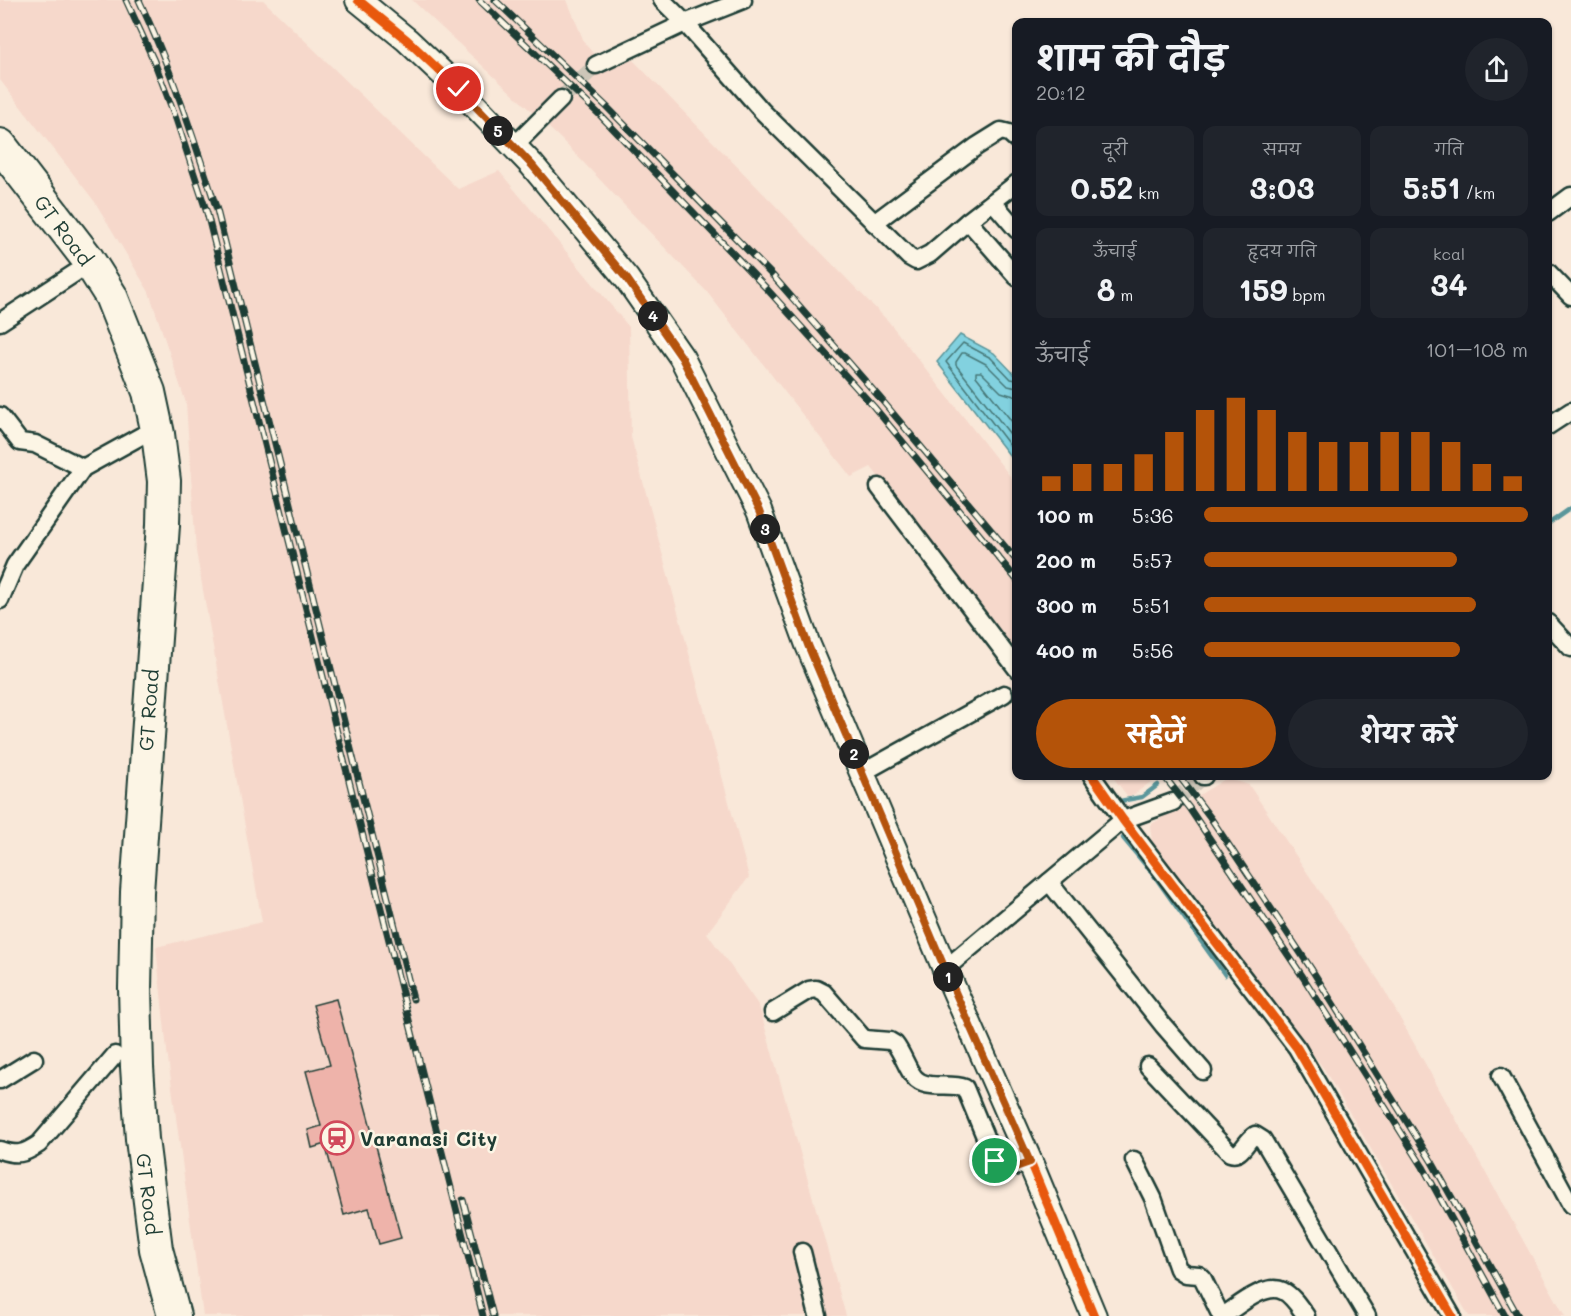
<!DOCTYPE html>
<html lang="hi">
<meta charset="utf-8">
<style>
body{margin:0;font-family:Mali,"Playpen Sans Deva",sans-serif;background:#20242c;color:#f1f3f6;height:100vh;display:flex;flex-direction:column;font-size:22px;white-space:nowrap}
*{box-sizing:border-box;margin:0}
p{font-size:20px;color:#9ea1a6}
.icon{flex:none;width:33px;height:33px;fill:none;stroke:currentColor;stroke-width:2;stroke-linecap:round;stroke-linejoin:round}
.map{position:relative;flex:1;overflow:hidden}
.side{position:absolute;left:1012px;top:18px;width:540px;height:762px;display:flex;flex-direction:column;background:#171b24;border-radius:12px;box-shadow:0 2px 4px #0004}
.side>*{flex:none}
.pin{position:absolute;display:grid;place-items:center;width:51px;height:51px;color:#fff;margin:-26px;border:3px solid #fff;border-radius:50%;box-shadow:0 2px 6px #0007}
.km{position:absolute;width:30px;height:30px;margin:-15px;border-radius:50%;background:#222;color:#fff;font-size:16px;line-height:30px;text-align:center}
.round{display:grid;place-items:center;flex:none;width:63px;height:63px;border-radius:32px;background:#20242c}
.headline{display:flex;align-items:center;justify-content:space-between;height:102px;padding:0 24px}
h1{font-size:33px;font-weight:700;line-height:45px}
.figures{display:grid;grid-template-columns:repeat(3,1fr);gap:9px;height:102px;padding:6px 24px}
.figures div{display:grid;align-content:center;border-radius:12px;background:#20242c;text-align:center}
.figures b{font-size:30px;font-weight:700}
.figures small{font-size:16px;font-weight:400}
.figures p{font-size:16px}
.chart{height:168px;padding:12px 24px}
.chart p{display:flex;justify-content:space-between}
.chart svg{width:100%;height:108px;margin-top:6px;stroke:#b45309;stroke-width:6}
.cta{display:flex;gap:12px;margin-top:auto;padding:12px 24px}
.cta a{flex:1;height:69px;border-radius:36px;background:#b45309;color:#fff;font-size:24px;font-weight:700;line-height:69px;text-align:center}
.cta a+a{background:#20242c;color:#f1f3f6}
ul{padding:0 24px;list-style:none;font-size:20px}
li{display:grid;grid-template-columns:96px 72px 1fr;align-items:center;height:45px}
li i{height:15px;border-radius:8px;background:#b45309}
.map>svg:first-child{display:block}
.built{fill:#f6d8cb}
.water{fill:#82d1df;stroke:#5a969b;stroke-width:1.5}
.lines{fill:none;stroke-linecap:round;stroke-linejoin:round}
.shore{stroke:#477878;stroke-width:1.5}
.stream{stroke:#5a969b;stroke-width:4.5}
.building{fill:#eeb3aa;stroke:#1f3d34;stroke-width:1.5}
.street-tunnel{stroke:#cdc6b8;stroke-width:16;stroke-dasharray:16 8;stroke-linecap:butt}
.street-casing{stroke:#1f3d34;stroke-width:21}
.secondary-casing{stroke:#1f3d34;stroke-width:28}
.highway-casing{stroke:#1f3d34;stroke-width:36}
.street{stroke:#fcf5e5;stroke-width:16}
.secondary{stroke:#fcf5e5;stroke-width:24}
.highway{stroke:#fcf5e5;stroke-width:32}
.rail-casing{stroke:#1f3d34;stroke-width:7}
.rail{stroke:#fcf5e5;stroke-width:4.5;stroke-dasharray:14;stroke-linecap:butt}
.cycleway-casing{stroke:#fcf5e5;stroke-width:13}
.cycleway{stroke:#e8590c;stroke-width:9}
.route-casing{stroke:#fff;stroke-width:12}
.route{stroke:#b45309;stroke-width:8}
.labels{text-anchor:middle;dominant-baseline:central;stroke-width:5;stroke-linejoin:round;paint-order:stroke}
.street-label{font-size:20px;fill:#1f3d34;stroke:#fcf5e5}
.poi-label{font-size:20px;font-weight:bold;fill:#1f3d34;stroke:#fcf5e5;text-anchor:start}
</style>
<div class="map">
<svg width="1571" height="1316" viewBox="0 0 1571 1316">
<rect width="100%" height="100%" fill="#f9e8d9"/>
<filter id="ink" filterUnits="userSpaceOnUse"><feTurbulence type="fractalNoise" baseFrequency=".0167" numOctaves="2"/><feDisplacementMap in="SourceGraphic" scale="12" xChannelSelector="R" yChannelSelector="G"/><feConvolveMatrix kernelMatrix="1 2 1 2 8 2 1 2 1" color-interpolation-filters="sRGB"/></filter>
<g filter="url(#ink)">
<g class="built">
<polygon points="0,0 263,0 458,189 499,171 629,327 631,437 749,877 707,933 759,1006 846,1316 203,1316 167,1051 156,947 262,922 196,551 186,403 149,292 95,202 0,80"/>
<polygon points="412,0 567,0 585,44 603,64 633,60 889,322 1017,485 1017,654 871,467 851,477 707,292 562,140"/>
<polygon points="1112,776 1159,776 1129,798"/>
<polygon points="1227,778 1249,785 1381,984 1565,1316 1469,1316 1324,1069 1152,842 1150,825"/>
</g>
<polygon class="water" points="960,335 994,353 1017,377 1017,465 937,362"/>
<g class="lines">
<g class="shore">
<polyline points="1017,380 1011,379 991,358 963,343 946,362 1017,455"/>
<polyline points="1017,388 1008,386 986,364 965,353 962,353 956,362 956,365 1017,443"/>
<polyline points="1017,397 1001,392 981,372 976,372 976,376 1017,428"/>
</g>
<g class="stream">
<polyline points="1548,524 1571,508"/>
<polyline points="1120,801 1142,797 1158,785"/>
<polyline points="1123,838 1153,874 1225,975"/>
</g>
</g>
<polygon class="building" points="336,999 401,1238 379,1244 369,1208 344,1215 325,1144 312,1148 308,1130 321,1126 306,1071 330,1065 313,1005"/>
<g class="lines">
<g class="street-tunnel">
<polyline points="561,99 596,65"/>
<polyline points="1173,802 1203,776"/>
</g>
<g class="street-casing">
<g id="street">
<polyline points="662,0 685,23 762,111 909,257 916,261 930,254 968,221 1017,277"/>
<polyline points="596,65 685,23 743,0"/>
<polyline points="513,147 561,99"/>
<polyline points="993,202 1017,230"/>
<polyline points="1548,213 1571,196"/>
<polyline points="968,221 1017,183"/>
<polyline points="874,223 977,146 1001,131 1009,133 1017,140"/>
<polyline points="1548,272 1571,296"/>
<polyline points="0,322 75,273"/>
<polyline points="0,416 20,442 35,444 83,468"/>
<polyline points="1548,426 1571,411"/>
<polyline points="879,487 1017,669"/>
<polyline points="0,600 15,565 83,468 141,436 158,434"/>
<polyline points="1548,623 1571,648"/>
<polyline points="862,773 1004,694"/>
<polyline points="1092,776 1123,820 1297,1048 1452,1316"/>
<polyline points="1203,776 1204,776"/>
<polyline points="1049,882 1163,1025 1203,1071"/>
<polyline points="945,969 1123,820 1173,802"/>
<path d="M773,1012L809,990L816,989L824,993L864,1039L890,1041L895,1044C903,1054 906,1067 914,1077C925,1091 950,1082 965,1088L995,1161L1000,1168L1007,1169L1030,1162"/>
<path d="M1148,1066L1230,1153C1242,1157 1245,1141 1255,1135L1263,1140L1367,1316"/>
<polyline points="1501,1076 1571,1205"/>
<polyline points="0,1080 34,1059"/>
<path d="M0,1150C17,1156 24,1154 39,1144L115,1055"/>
<polyline points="1134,1160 1153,1198 1178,1269 1186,1274 1199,1275 1203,1279 1221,1316"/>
<polyline points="802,1252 818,1316"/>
<path d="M1223,1316C1237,1307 1265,1282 1283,1291C1292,1295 1300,1308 1306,1316"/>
</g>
</g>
<g class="secondary-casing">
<polyline id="secondary" points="358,0 407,40 459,89 532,165 627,279 682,358 759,511 808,645 945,969 1030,1162 1094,1316"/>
</g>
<g class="highway-casing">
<polyline id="highway" points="0,145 87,258 111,296 149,392 158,434 164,481 163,525 137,892 135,988 137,1067 142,1139 156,1249 174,1316"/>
</g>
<use href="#street" class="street"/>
<use href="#secondary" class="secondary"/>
<use href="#highway" class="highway"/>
<g class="rail-casing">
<g id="rail">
<polyline points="126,0 154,61 176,119 207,213 483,1316"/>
<path d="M139,0C171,68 194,139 217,210L413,999"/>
<polyline points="479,0 601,116 766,288 874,407 1017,580"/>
<polyline points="495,0 607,107 774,277 880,398 1017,561"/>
<polyline points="1164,776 1189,808 1303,977 1423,1167 1505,1316"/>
<polyline points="1179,776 1210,817 1312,970 1432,1162 1518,1316"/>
<polyline points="463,1200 493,1316"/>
</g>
</g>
<use href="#rail" class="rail"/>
<g class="cycleway-casing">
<g id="cycleway">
<polyline points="358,0 407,40 459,89 532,165 627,279 682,358 759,511 808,645 945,969 1030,1162 1094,1316"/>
<polyline points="1092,776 1123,820 1297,1048 1452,1316"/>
</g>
</g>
<use href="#cycleway" class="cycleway"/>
</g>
</g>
<g class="lines" filter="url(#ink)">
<g class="route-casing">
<polyline id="route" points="459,89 532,165 627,279 682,358 759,511 808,645 945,969 1030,1162 1007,1170 1000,1168 995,1161"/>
</g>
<use href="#route" class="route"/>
</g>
<defs>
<g id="station-ring" transform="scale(1.725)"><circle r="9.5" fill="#fcf5e5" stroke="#d1495b" stroke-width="1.5"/><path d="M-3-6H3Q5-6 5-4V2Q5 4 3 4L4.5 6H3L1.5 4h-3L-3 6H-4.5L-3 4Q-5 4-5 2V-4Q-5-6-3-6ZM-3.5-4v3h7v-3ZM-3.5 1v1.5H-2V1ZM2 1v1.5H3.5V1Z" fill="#d1495b"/></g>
</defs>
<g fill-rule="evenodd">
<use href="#station-ring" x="337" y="1138"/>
</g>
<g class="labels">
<g class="street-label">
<text transform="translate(64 230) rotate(53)">GT Road</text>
<text transform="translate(148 710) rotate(-86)">GT Road</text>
<text transform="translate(149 1194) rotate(83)">GT Road</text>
</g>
<g class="poi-label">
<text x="360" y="1138">Varanasi City</text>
</g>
</g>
</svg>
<div class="pin" style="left:995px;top:1161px;background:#1e9e55"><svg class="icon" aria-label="arrive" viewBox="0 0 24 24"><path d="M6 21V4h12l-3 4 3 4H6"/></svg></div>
<div class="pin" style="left:459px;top:89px;background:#d93025"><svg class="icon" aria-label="check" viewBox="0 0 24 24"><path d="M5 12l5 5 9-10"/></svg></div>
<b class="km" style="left:948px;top:977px">1</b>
<b class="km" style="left:854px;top:754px">2</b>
<b class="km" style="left:765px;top:529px">3</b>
<b class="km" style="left:653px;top:316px">4</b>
<b class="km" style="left:498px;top:131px">5</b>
<section class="side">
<div class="headline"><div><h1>शाम की दौड़</h1><p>20:12</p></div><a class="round"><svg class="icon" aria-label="share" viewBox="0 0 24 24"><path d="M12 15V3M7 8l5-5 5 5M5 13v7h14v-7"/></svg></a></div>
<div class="figures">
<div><p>दूरी</p><b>0.52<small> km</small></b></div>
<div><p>समय</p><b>3:03</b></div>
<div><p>गति</p><b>5:51<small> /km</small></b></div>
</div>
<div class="figures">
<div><p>ऊँचाई</p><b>8<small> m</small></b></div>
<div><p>हृदय गति</p><b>159<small> bpm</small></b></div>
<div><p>kcal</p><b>34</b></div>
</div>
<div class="chart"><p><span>ऊँचाई</span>101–108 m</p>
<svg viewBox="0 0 160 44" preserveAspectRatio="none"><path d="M5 44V38M15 44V33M25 44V33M35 44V29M45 44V20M55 44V11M65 44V6M75 44V11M85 44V20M95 44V24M105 44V24M115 44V20M125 44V20M135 44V24M145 44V33M155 44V38"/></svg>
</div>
<ul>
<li><b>100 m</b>5:36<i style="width:100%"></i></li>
<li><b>200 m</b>5:57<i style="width:78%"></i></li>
<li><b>300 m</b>5:51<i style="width:84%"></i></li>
<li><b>400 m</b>5:56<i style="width:79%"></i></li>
</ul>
<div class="cta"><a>सहेजें</a><a>शेयर करें</a></div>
</section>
</div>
